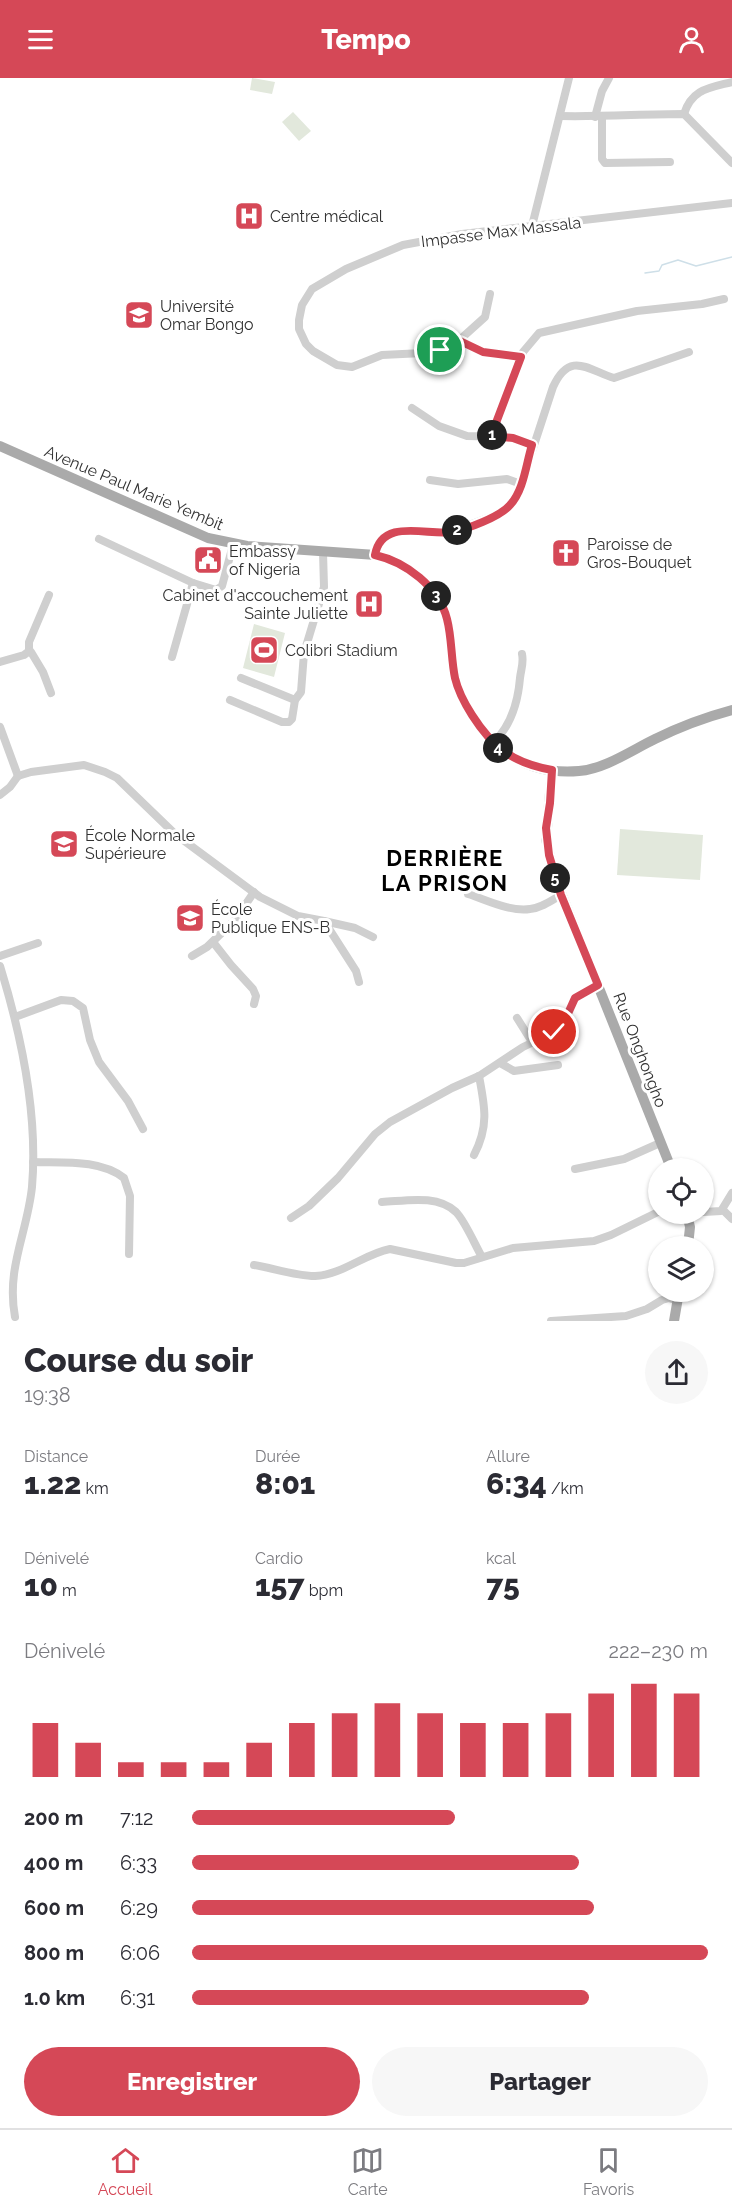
<!DOCTYPE html>
<html lang="fr">
<meta charset="utf-8">
<style>
body{margin:0;font-family:Raleway,sans-serif;background:#f7f7f7;color:#2b2b33;height:100vh;display:flex;flex-direction:column;font-size:22px;white-space:nowrap}
*{box-sizing:border-box;margin:0}
p{font-size:20px;color:#7c7c81}
.icon{flex:none;width:33px;height:33px;fill:none;stroke:currentColor;stroke-width:2;stroke-linecap:round;stroke-linejoin:round}
.map{position:relative;height:1243px;overflow:hidden}
.side{display:flex;flex-direction:column;background:#fff;flex:1}
.side>*{flex:none}
.tools{position:absolute;left:648px;top:1080px;display:grid;gap:12px}
.tools a{display:grid;place-items:center;width:66px;height:66px;border-radius:50%;background:#fff;box-shadow:0 2px 4px #0004;font-size:30px}
.pin{position:absolute;display:grid;place-items:center;width:51px;height:51px;color:#fff;margin:-26px;border:3px solid #fff;border-radius:50%;box-shadow:0 2px 6px #0007}
.km{position:absolute;width:30px;height:30px;margin:-15px;border-radius:50%;background:#222;color:#fff;font-size:16px;line-height:30px;text-align:center}
.round{display:grid;place-items:center;flex:none;width:63px;height:63px;border-radius:32px;background:#f7f7f7}
.overview{display:flex;align-items:center;justify-content:space-between;height:102px;padding:0 24px}
h1{font-size:33px;font-weight:800;line-height:45px}
.metrics{display:grid;grid-template-columns:repeat(3,1fr);gap:9px;height:102px;padding:6px 24px}
.metrics div{display:grid;align-content:center}
.metrics b{font-size:30px;font-weight:800}
.metrics small{font-size:16px;font-weight:400}
.metrics p{font-size:16px}
.chart{height:168px;padding:12px 24px}
.chart p{display:flex;justify-content:space-between}
.chart svg{width:100%;height:108px;margin-top:6px;stroke:#d54857;stroke-width:6}
.primary-button{display:flex;gap:12px;margin-top:auto;padding:12px 24px}
.primary-button a{flex:1;height:69px;border-radius:36px;background:#d54857;color:#fff;font-size:24px;font-weight:800;line-height:69px;text-align:center}
.primary-button a+a{background:#f7f7f7;color:#2b2b33}
ul{padding:0 24px;list-style:none;font-size:20px}
li{display:grid;grid-template-columns:96px 72px 1fr;align-items:center;height:45px}
li i{height:15px;border-radius:8px;background:#d54857}
header{display:flex;justify-content:space-between;align-items:center;height:78px;padding:0 24px;background:#d54857;color:#fff;font-size:27px;font-weight:800}
.tab-bar{display:flex;justify-content:space-around;align-items:center;height:84px;border-top:2px solid #e1e1e2;background:#fff;font-size:16px;color:#7c7c81}
.tab-bar a{display:grid;justify-items:center;gap:3px}
.tab-bar .on{color:#d54857}
.map>svg:first-child{display:block}
.garden{fill:#e2e8dc}
.lines{fill:none;stroke-linecap:round;stroke-linejoin:round}
.stream{stroke:#cedfe8;stroke-width:1.5}
.minor{stroke:#cfcfcf;stroke-width:8}
.major{stroke:#aaa;stroke-width:10}
.route-casing{stroke:#fff;stroke-width:12}
.route{stroke:#d54857;stroke-width:8}
.labels{text-anchor:middle;dominant-baseline:central;stroke-width:6;stroke-linejoin:round;paint-order:stroke}
.poi-label{font-size:16px;fill:#323232;stroke:#fff;text-anchor:start}
.street-label{font-size:16px;fill:#323232;stroke:#fff}
.district-label{font-size:22px;font-weight:bold;letter-spacing:1.5px;fill:#000;stroke:#fff}
</style>
<header><svg class="icon" aria-label="menu" viewBox="0 0 24 24"><path d="M4 6h16M4 12h16M4 18h16"/></svg>Tempo<svg class="icon" aria-label="person" viewBox="0 0 24 24"><circle cx="12" cy="8" r="4"/><path d="M4 21q1-7 8-7t8 7"/></svg></header>
<div class="map">
<svg width="732" height="1243" viewBox="0 0 732 1243">
<rect width="100%" height="100%" fill="#fff"/>
<g class="garden">
<polygon points="252,0 275,4 272,16 250,12"/>
<polygon points="293,34 311,53 299,63 282,44"/>
<polygon points="254,546 285,555 274,599 243,590"/>
<polygon points="620,751 703,757 700,802 617,797"/>
</g>
<g class="lines">
<polyline class="stream" points="645,195 659,193 662,187 678,182 696,188 732,179"/>
<g class="minor">
<path d="M684,36C692,11 709,10 732,4"/>
<path d="M560,38C601,39 643,36 684,36L732,85"/>
<polyline points="602,38 602,81 605,85 670,84"/>
<polyline points="595,39 602,13 609,0"/>
<polyline points="532,148 569,0"/>
<polyline points="490,216 485,239 455,266 423,275 382,277 352,289 337,287 313,273 306,266 299,251 299,242 302,227 312,211 346,191 403,167 462,156 732,125"/>
<polyline points="460,263 483,274 521,279"/>
<polyline points="412,330 439,348 467,358 508,359 533,367"/>
<polyline points="491,358 523,274 539,255 637,233 702,226 724,221"/>
<polyline points="430,402 458,406 507,401 521,406"/>
<polyline points="99,461 193,505 216,512 222,508 233,467"/>
<path d="M376,477L377,469L381,464L389,457L399,453L451,454L498,436L508,430L519,413L553,309C570,272 588,292 614,300L689,274"/>
<polyline points="29,571 29,564 49,517"/>
<polyline points="31,574 43,594 51,615"/>
<polyline points="172,579 193,505"/>
<polyline points="0,584 24,577 28,574"/>
<polyline points="241,600 295,622"/>
<polyline points="230,622 282,644 289,644 292,641 295,622 301,614 304,575 324,509 323,474"/>
<polyline points="0,649 18,698"/>
<path d="M493,665C511,648 518,624 520,600C521,591 524,585 522,576"/>
<polyline points="18,698 31,694 84,687 105,694 117,700 175,756 260,819 298,838 324,843 356,893 359,904"/>
<polyline points="0,717 10,709 18,698"/>
<path d="M468,816C487,822 510,834 530,831C541,830 551,823 561,817"/>
<polyline points="324,843 355,850 373,859"/>
<polyline points="213,864 231,887 253,911 256,918 254,926"/>
<polyline points="0,878 38,865"/>
<polyline points="192,878 207,869 235,842 254,814"/>
<path d="M0,888C21,956 38,1038 32,1109C27,1156 6,1190 15,1239"/>
<polyline points="15,939 61,922 73,923 83,930 90,962 99,984 128,1023 143,1051"/>
<polyline points="517,940 532,964"/>
<polyline points="500,985 514,993 558,987"/>
<path d="M474,1077C489,1048 485,1029 479,998"/>
<path d="M33,1084C62,1085 100,1081 124,1100L130,1118L129,1176"/>
<polyline points="575,1091 624,1081 660,1065"/>
<path d="M382,1124C405,1123 437,1116 456,1134C465,1143 475,1167 482,1179"/>
<polyline points="723,1132 732,1141"/>
<polyline points="704,1134 721,1133 732,1115"/>
<polyline points="291,1140 309,1128 338,1100 375,1056 390,1044 452,1010 479,998 523,969 561,951 575,920 598,907"/>
<path d="M254,1187C273,1190 295,1198 315,1198C342,1197 364,1176 390,1171L456,1185H464L513,1170L594,1163L611,1157L658,1134"/>
<polyline points="551,1243 626,1238 647,1231 662,1222 669,1220 677,1222"/>
</g>
<g class="major">
<path d="M0,368L208,460L247,468L376,477C406,484 439,509 447,541C452,560 451,581 455,600C458,613 465,626 472,637C497,677 531,697 579,693C605,691 632,672 655,661C679,649 706,639 732,632"/>
<polyline points="552,692 546,761 555,800 671,1090"/>
<polyline points="687,1136 690,1149 688,1168"/>
<polyline points="674,1243 679,1214"/>
</g>
</g>
<g class="lines">
<g class="route-casing">
<path id="route" d="M440,272L460,263L483,274L521,279L491,358L513,360L532,367C526,386 524,412 510,427C500,439 467,451 452,454C428,458 382,439 375,477C406,484 439,509 447,541C452,560 451,581 455,600C458,613 465,626 472,637C493,670 513,685 552,692L550,725L546,750L549,777L561,817L598,907L575,920L561,951L554,954"/>
</g>
<use href="#route" class="route"/>
</g>
<defs>
<g id="hospital-square" transform="scale(1.5)"><rect x="-9" y="-9" width="18" height="18" rx="4" fill="#d54857" stroke="#fff"/><path d="M-5-5h3v3.5h4V-5h3V5h-3V1.5h-4V5h-3Z" fill="#fff"/></g>
<g id="university-square" transform="scale(1.5)"><rect x="-9" y="-9" width="18" height="18" rx="4" fill="#d54857" stroke="#fff"/><path d="M0-5L7-2L0 1L-7-2ZM-4 1L0 2.5L4 1V4Q0 6-4 4Z" fill="#fff"/></g>
<g id="church-square" transform="scale(1.5)"><rect x="-9" y="-9" width="18" height="18" rx="4" fill="#d54857" stroke="#fff"/><path d="M-1.2-6h2.4v3.5h3.3v2.4h-3.3V6h-2.4V-.1h-3.3v-2.4h3.3Z" fill="#fff"/></g>
<g id="civic-square" transform="scale(1.5)"><rect x="-9" y="-9" width="18" height="18" rx="4" fill="#d54857" stroke="#fff"/><path d="M-.6-6.5H3V-4.5H.6V-3L4-1V1h2V6H-6V1h2V-1L-.6-3ZM-1.2 2.5V6h2.4V2.5Z" fill="#fff"/></g>
<g id="stadium-square" transform="scale(1.5)"><rect x="-9" y="-9" width="18" height="18" rx="4" fill="#d54857" stroke="#fff"/><path d="M0-5a6.5 5 0 1 0 0 10a6.5 5 0 1 0 0-10ZM-3.5-1.8h7v3.6h-7Z" fill="#fff"/></g>
<g id="school-square" transform="scale(1.5)"><rect x="-9" y="-9" width="18" height="18" rx="4" fill="#d54857" stroke="#fff"/><path d="M0-5L7-2L0 1L-7-2ZM-4 1L0 2.5L4 1V4Q0 6-4 4Z" fill="#fff"/></g>
</defs>
<g fill-rule="evenodd">
<use href="#hospital-square" x="249" y="138"/>
<use href="#university-square" x="139" y="237"/>
<use href="#church-square" x="566" y="475"/>
<use href="#civic-square" x="208" y="482"/>
<use href="#hospital-square" x="369" y="526"/>
<use href="#stadium-square" x="264" y="572"/>
<use href="#university-square" x="64" y="766"/>
<use href="#school-square" x="190" y="840"/>
</g>
<g class="labels">
<g class="poi-label">
<text x="270" y="138">Centre médical</text>
<text x="160" y="228">Université<tspan x="160" dy="18">Omar Bongo</tspan></text>
<text x="587" y="466">Paroisse de<tspan x="587" dy="18">Gros-Bouquet</tspan></text>
<text x="229" y="473">Embassy<tspan x="229" dy="18">of Nigeria</tspan></text>
<text x="348" y="517" text-anchor="end">Cabinet d'accouchement<tspan x="348" dy="18">Sainte Juliette</tspan></text>
<text x="285" y="572">Colibri Stadium</text>
<text x="85" y="757">École Normale<tspan x="85" dy="18">Supérieure</tspan></text>
<text x="211" y="831">École<tspan x="211" dy="18">Publique ENS-B</tspan></text>
</g>
<g class="street-label">
<text transform="translate(501 154) rotate(-7)">Impasse Max Massala</text>
<text transform="translate(134 410) rotate(23)">Avenue Paul Marie Yembit</text>
<text transform="translate(640 972) rotate(69)">Rue Onghongho</text>
</g>
<g class="district-label">
<text x="445" y="780">DERRIÈRE<tspan x="445" dy="25">LA PRISON</tspan></text>
</g>
</g>
</svg>
<div class="tools">
<a><svg class="icon" aria-label="locate" viewBox="0 0 24 24"><circle cx="12" cy="12" r="6"/><path d="M12 2v4M12 18v4M2 12h4M18 12h4"/></svg></a>
<a><svg class="icon" aria-label="layers" viewBox="0 0 24 24"><path d="M12 4l9 5-9 5-9-5zM3 14l9 5 9-5"/></svg></a>
</div>
<div class="pin" style="left:440px;top:272px;background:#1e9e55"><svg class="icon" aria-label="arrive" viewBox="0 0 24 24"><path d="M6 21V4h12l-3 4 3 4H6"/></svg></div>
<div class="pin" style="left:554px;top:954px;background:#d93025"><svg class="icon" aria-label="check" viewBox="0 0 24 24"><path d="M5 12l5 5 9-10"/></svg></div>
<b class="km" style="left:492px;top:357px">1</b>
<b class="km" style="left:457px;top:452px">2</b>
<b class="km" style="left:436px;top:518px">3</b>
<b class="km" style="left:498px;top:670px">4</b>
<b class="km" style="left:555px;top:800px">5</b>
</div>
<section class="side">
<div class="overview"><div><h1>Course du soir</h1><p>19:38</p></div><a class="round"><svg class="icon" aria-label="share" viewBox="0 0 24 24"><path d="M12 15V3M7 8l5-5 5 5M5 13v7h14v-7"/></svg></a></div>
<div class="metrics">
<div><p>Distance</p><b>1.22<small> km</small></b></div>
<div><p>Durée</p><b>8:01</b></div>
<div><p>Allure</p><b>6:34<small> /km</small></b></div>
</div>
<div class="metrics">
<div><p>Dénivelé</p><b>10<small> m</small></b></div>
<div><p>Cardio</p><b>157<small> bpm</small></b></div>
<div><p>kcal</p><b>75</b></div>
</div>
<div class="chart"><p><span>Dénivelé</span>222–230 m</p>
<svg viewBox="0 0 160 44" preserveAspectRatio="none"><path d="M5 44V22M15 44V30M25 44V38M35 44V38M45 44V38M55 44V30M65 44V22M75 44V18M85 44V14M95 44V18M105 44V22M115 44V22M125 44V18M135 44V10M145 44V6M155 44V10"/></svg>
</div>
<ul>
<li><b>200 m</b>7:12<i style="width:51%"></i></li>
<li><b>400 m</b>6:33<i style="width:75%"></i></li>
<li><b>600 m</b>6:29<i style="width:78%"></i></li>
<li><b>800 m</b>6:06<i style="width:100%"></i></li>
<li><b>1.0 km</b>6:31<i style="width:77%"></i></li>
</ul>
<div class="primary-button"><a>Enregistrer</a><a>Partager</a></div>
</section>
<nav class="tab-bar">
<a class="on"><svg class="icon" aria-label="home" viewBox="0 0 24 24"><path d="M3 11l9-7 9 7M6 9v11h12V9"/></svg>Accueil</a>
<a><svg class="icon" aria-label="map" viewBox="0 0 24 24"><path d="M3 6l6-2 6 2 6-2v14l-6 2-6-2-6 2zM9 4v14M15 6v14"/></svg>Carte</a>
<a><svg class="icon" aria-label="saved" viewBox="0 0 24 24"><path d="M7 4h10v16l-5-4-5 4z"/></svg>Favoris</a>
</nav>
